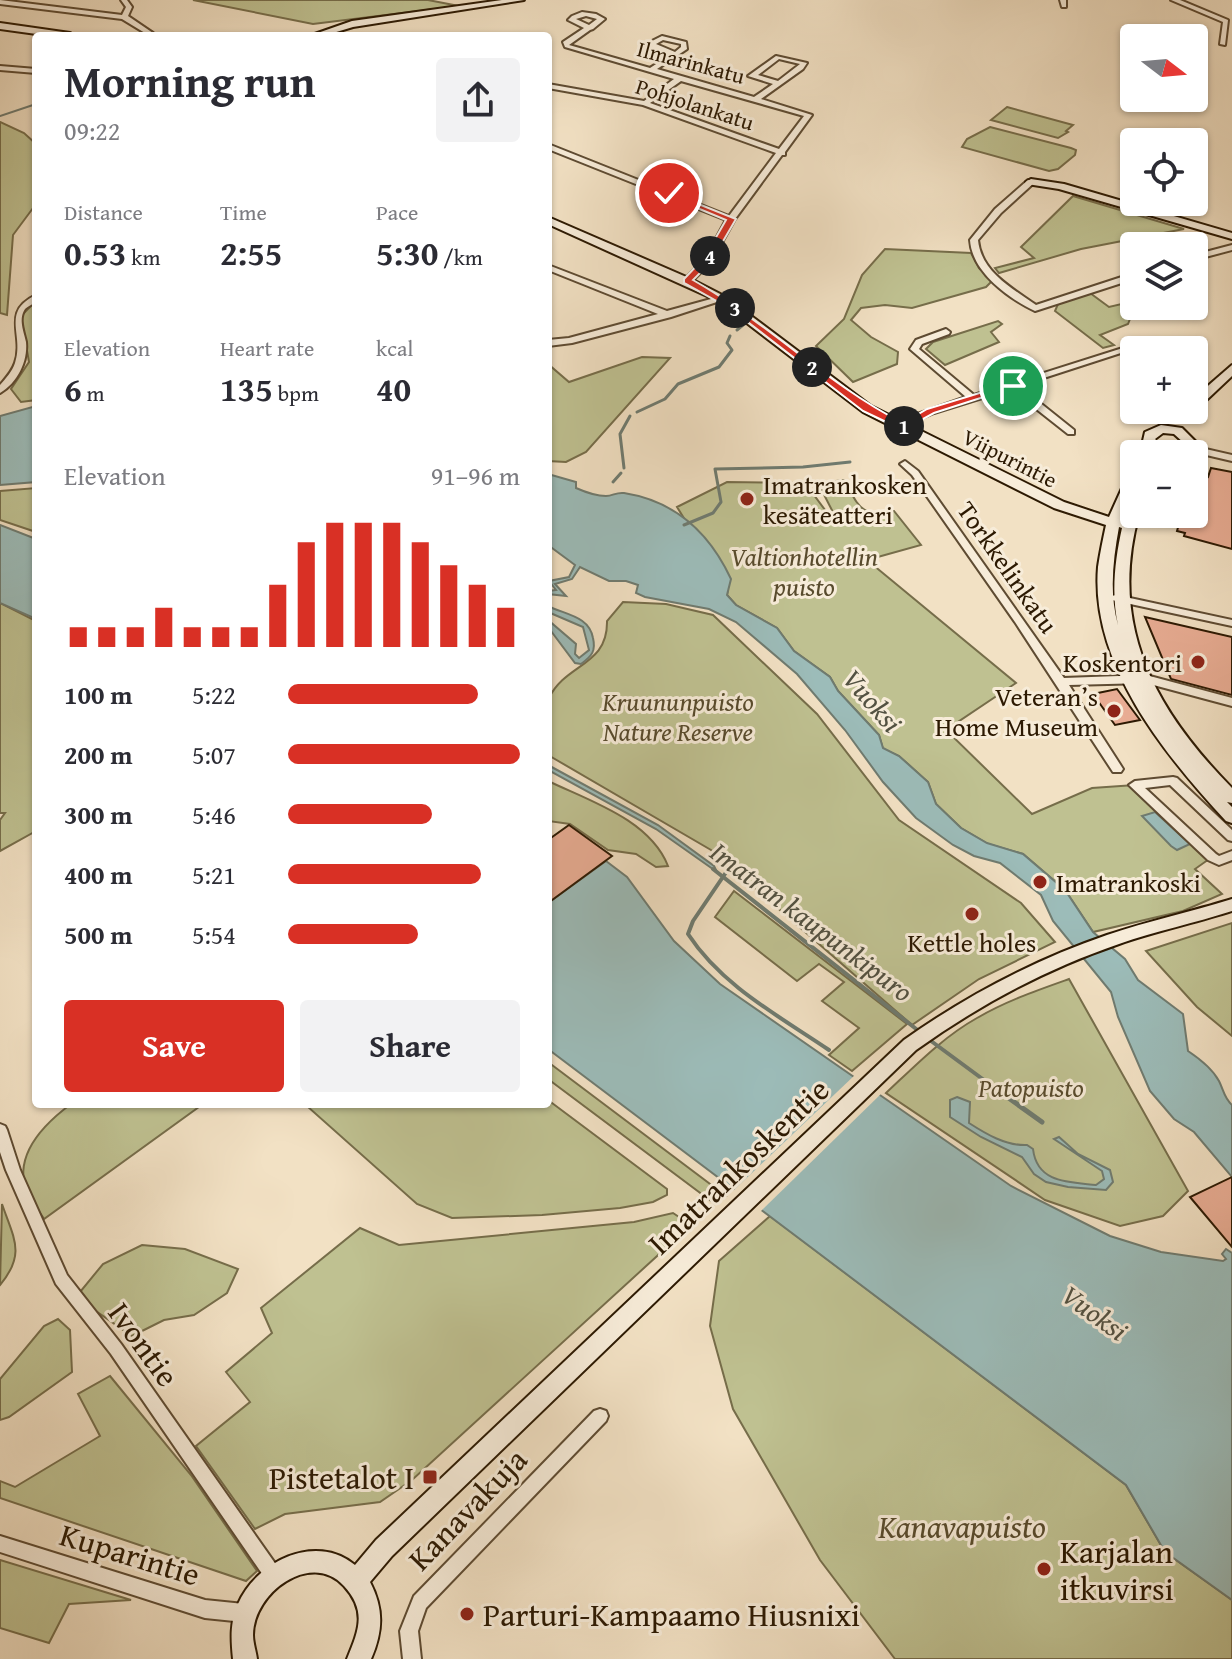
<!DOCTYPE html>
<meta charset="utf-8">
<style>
body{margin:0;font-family:"Gentium Book Plus",serif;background:#f2f2f3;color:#2b2b33;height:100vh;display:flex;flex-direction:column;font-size:30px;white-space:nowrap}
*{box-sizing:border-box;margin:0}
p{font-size:26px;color:#7c7c81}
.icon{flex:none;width:44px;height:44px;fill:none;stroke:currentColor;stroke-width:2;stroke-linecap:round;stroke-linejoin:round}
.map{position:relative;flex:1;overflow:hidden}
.drawer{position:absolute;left:32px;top:32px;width:520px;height:1076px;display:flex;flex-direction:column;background:#fff;border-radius:8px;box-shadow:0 2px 6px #0004}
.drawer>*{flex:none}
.needle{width:52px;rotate:106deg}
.tools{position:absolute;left:1120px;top:24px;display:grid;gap:16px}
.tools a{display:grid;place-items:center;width:88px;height:88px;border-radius:8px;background:#fff;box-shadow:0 2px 6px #0004;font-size:40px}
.pin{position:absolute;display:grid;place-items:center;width:68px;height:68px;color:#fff;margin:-34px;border:4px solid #fff;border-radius:50%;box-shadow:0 2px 8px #0007}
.km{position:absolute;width:40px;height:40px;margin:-20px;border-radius:50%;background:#222;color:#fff;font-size:22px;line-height:40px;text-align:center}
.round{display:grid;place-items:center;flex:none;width:84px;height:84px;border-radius:8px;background:#f2f2f3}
.headline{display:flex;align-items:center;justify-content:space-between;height:136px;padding:0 32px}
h1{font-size:44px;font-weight:800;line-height:60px}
.figures{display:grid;grid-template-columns:repeat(3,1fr);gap:12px;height:136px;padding:8px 32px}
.figures div{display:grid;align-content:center}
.figures b{font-size:34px;font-weight:800}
.figures small{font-size:22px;font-weight:400}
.figures p{font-size:22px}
.chart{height:224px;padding:16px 32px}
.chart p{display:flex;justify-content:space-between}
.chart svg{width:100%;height:144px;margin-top:8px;stroke:#d93025;stroke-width:6}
.cta{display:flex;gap:16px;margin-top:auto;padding:16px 32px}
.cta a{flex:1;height:92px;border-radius:8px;background:#d93025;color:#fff;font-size:32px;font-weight:800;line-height:92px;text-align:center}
.cta a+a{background:#f2f2f3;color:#2b2b33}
ul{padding:0 32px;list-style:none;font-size:26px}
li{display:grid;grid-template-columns:128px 96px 1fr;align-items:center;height:60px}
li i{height:20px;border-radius:10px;background:#d93025}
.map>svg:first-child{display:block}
.green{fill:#bfc191;stroke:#766d4a;stroke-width:2}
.water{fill:#9cbcb9;stroke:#6f7b70;stroke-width:2}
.pier{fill:#f2e1c4}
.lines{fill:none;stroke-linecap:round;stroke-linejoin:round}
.stream-far3{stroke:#6f7b70;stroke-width:2}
.stream-far2{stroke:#6f7b70;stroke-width:3}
.stream-far1{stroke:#6f7b70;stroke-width:4}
.stream{stroke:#6f7b70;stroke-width:5}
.building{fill:#e9ad94;stroke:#2c1902;stroke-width:2}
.street-casing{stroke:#5e4b32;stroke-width:4}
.secondary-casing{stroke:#2c1902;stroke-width:4}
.street{fill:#f7ecd9;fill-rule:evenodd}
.secondary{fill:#f7ecd9;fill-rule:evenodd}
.route{fill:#d93025;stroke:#fff;stroke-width:2}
.poi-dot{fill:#8f2418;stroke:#f7ecd9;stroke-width:3}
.labels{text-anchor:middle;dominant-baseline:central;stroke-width:6;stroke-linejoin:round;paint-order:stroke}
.far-street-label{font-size:22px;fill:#2c1902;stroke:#f7ecd9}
.poi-label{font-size:26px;fill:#2c1902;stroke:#f7ecd9;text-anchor:start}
.park-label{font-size:26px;font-style:italic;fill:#584b2d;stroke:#f7ecd9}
.street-label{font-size:26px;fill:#2c1902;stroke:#f7ecd9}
.water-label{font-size:28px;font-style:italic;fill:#535242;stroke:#f7ecd9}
.near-street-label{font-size:32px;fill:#2c1902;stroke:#f7ecd9}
.near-poi-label{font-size:32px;fill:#2c1902;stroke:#f7ecd9;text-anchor:start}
.near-park-label{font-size:32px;font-style:italic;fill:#584b2d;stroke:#f7ecd9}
</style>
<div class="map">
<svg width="1232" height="1659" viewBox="0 0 1232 1659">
<rect width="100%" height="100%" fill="#f2e1c4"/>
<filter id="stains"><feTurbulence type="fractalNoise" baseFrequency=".0025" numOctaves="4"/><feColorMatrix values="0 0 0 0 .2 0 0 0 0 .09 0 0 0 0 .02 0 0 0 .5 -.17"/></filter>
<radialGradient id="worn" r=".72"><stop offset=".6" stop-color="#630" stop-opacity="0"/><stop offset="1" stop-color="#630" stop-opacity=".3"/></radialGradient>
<g class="green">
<polygon points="193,0 428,0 459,6 313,24"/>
<polygon points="1007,107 1073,125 1066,131 1068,132 1058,138 991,120"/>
<polygon points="0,122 24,133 36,144 36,204 13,235 7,315 0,313"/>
<polygon points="990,127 1071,148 1076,150 1075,155 1058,169 1049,171 962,147 967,139"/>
<polygon points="1073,196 1184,229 1081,249 999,273 995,268 1034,258 1021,247"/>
<polygon points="885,249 971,253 979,268 993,280 986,287 912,308 885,305 861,308 851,320 871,337 898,352 897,364 853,382 816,346 844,319 862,275"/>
<polygon points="1090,293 1109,307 1130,302 1135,306 1128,324 1100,335 1114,345 1103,348 1055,311 1058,304"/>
<polygon points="34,303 36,304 36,400 21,402 11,389 29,362 21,316"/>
<polygon points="998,321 1002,324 991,332 999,342 945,365 926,349 933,342"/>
<polygon points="642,357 670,358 586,452 566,462 548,461 548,364 569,382"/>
<path d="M844,480C860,508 859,516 894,511L921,545L867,560L1016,683L946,730L1032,814L1092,788L1135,785L1212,857L1195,869L1222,894L1183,911L1093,932L1065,890L1023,854L988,844L961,828L936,804L928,782L899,756L883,749L879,735L838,691L830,677L794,651L777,628L736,605L727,595L728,589L677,507L727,482L805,483L831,518H836L818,483Z"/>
<polygon points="36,488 36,532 0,520 0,491"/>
<path d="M623,602L666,604L713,615L817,714L899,820L1021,903L1055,942L979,979L912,1025L711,850L548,755C548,739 543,711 549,698C566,663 608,666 607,621Z"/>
<polygon points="0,603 36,621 36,831 0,851 0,820 5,813 0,813"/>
<path d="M548,781C590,801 650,820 668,866L656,867L636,854L608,850L570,824L548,821Z"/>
<polygon points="734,891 907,1024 852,1071 829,1055 859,1028 822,1001 844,982 819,964 797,981 715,917"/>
<polygon points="1232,923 1232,1036 1197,1007 1146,951"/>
<path d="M1069,979L1188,1191L1163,1216L1120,1226L1045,1200L886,1093C915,1066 943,1037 977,1018C1006,1001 1038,990 1069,979Z"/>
<polygon points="548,1062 726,1196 715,1204 548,1079"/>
<polygon points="548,1100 667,1189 667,1195 653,1202 620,1208 542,1215 452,1218 417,1204 308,1107 313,1104 548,1104"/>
<path d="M71,1104H203L44,1219C39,1211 31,1202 27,1193C12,1155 44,1124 71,1104Z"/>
<path d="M2,1204C14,1239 26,1254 0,1285Z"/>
<polygon points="673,1213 691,1225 412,1480 380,1502 285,1514 255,1529 196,1446 250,1402 226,1372 272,1333 261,1308 360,1228 399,1245 634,1222"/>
<polygon points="770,1216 1126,1485 1165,1552 1232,1600 1232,1659 895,1659 820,1560 733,1409 710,1326 719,1261"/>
<polygon points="142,1245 185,1249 238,1269 227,1293 194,1315 164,1320 132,1336 93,1309 80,1292 103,1264"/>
<polygon points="58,1319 70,1330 72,1372 9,1417 0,1420 0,1379 44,1326"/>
<polygon points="110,1376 191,1475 257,1571 246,1581 0,1498 0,1481 15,1487 100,1436 78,1394"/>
<polygon points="0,1560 131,1600 69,1604 49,1643 0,1628"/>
</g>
<g class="water">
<polygon points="36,406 36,482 0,485 0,416"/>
<path d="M548,474L576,482V488C585,492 595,496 606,496C613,496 616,492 624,493C675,501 709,532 731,579L727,595L736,605L777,628L794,651L830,677L838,691L879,735L883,748L899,756L928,782L936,804L961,828L987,843L1023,854L1065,890L1093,932L1125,959L1138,980L1183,1014L1188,1051C1200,1059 1212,1068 1219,1081C1224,1091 1224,1098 1232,1105V1177L1194,1132L1174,1119L1150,1091L1118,1017L1111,992L1053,921L1041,895L1000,863L974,856L953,845L916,818L883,782L845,730L797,674L736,622L709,609L645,597L636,593L638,585L626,581H609L580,567L572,579L555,584L566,596L548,594V591L556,590L549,581L569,577L575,565L548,545Z"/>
<polygon points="0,525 36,539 36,619 0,603"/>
<path d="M548,606C566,615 589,616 593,638C596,651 592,656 581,664L575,663L548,627V620L576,644L575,654L579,658L589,650L583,627L548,612Z"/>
<polygon points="548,765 658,825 714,866 717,872 656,829 548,770"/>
<polygon points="1155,812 1190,844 1177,850 1171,846 1142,816"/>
<polygon points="606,861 627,877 674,941 720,984 1011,1186 1110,1236 1161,1252 1223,1261 1226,1259 1222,1254 1226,1249 1232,1253 1232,1600 1165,1552 1126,1485 548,1049 548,903"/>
<path d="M957,1097L970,1102L969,1123C986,1134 1006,1146 1027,1145L1033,1149C1037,1183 1068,1182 1096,1185L1104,1179L1102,1171L1054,1139L1059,1137L1078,1154L1110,1170L1113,1182L1106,1190L1068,1187L1046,1182L1034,1174L1022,1157L981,1137L950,1117V1100Z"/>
</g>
<polygon class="pier" points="857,1073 883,1092 759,1213 732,1192"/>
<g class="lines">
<polyline class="stream-far3" points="0,116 36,104"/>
<g class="stream-far2">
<polyline points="737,330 743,325"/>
<polyline points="637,412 665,399 678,384 719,367 732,350 727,343 730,336"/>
<polyline points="624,468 620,434 630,416"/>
<polyline points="613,482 621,473"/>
<polyline points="684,525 713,513 721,502 715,469 803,467 850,462"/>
</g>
<g class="stream-far1">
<path d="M729,868L693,921L688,934C722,986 779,1016 829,1050"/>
<polyline points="713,869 920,1032"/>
<polyline points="927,1038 988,1083"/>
</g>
<polyline class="stream" points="985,1081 1042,1122"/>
</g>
<g class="building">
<polygon points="1211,468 1232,472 1232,549 1184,536 1185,533 1177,531 1179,524 1152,518 1153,514 1194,514 1194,474 1208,477"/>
<polygon points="1145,617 1232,637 1232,695 1171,679"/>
<polygon points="1117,689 1140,720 1115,725 1093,694"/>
<polygon points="569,825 612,856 548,903 548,840"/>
<polygon points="1232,1177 1232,1247 1190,1197"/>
</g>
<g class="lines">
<g class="street-casing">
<g id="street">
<polygon points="0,0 122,15 126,7 121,0 127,0 132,7 128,16 153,33 148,36 138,36 145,33 122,19 0,4"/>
<polygon points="1060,0 1066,0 1066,7 1062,7"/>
<polygon points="1171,0 1180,0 1228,20 1225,45 1220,44 1223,22"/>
<path d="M582,12L596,14L605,19L593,29L590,30L569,45L650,68L670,55L648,45V43L662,36L686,42L687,49L657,69L754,97L773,84L748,76L776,56L807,63L803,69L761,99L812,115L785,152V155H782L735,219L711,262L690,283L683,281L705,259L726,220L548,149V144L729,216L776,153L643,105L548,88V84L644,101L674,79L565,47L563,42L584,28L568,20L572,16ZM586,16L597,19L589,25L576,19ZM663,40L681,44V47L675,52L656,44ZM779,59L800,64L778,81L758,75ZM681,81L804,116L779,149L650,103Z"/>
<polygon points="0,66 36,69 36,73 0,70"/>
<path d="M1028,180L1035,182L1001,213L978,240C981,272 1012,288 1036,305L1134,273V279L1035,311C1008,298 972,272 970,240L995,209Z"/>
<polygon points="1232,245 1232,250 1194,260 1194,255"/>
<polygon points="548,265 667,311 722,296 726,299 671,317 572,343 548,346 548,340 569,338 658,314 548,270"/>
<path d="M36,295V302C34,303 27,307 25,309C18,319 24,332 26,342C28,362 17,383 0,393V385C6,378 12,372 15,363C25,335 0,312 36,295Z"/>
<polygon points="946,329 950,332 949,334 922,344 919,349 974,395 1126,347 1129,346 1133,349 1019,386 1074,430 1074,434 1068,434 1011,389 934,413 915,421 906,429 900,429 900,425 909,417 966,397 910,349 916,340"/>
<polygon points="1188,445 1232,455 1232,461 1185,450 1183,448"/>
<polygon points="905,461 918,471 1064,678 1146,675 1232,698 1232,706 1146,683 1069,685 1123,769 1121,772 1113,772 1015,622 912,475 900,464"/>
<polygon points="1116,595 1232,620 1232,626 1112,600 1111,598 1112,596"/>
<polygon points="1173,777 1177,778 1232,830 1232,841 1228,840 1170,785 1145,788 1216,854 1219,856 1232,851 1232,860 1219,865 1208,860 1129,785 1135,781"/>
<polygon points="0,1124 5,1126 7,1130 20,1170 67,1275 121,1344 279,1569 281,1575 279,1581 273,1583 267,1581 111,1354 56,1284 6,1170 0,1152"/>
<polygon points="600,1409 606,1411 608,1416 606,1421 426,1608 418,1631 421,1659 403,1659 400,1631 414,1596 594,1411"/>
<polygon points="0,1536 205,1600 244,1604 250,1607 253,1613 250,1619 244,1622 205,1618 0,1552"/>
</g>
</g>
<g class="secondary-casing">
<g id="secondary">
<polygon points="502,0 524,0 353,27 323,36 309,36 352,21"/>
<polygon points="0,23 70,33 75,36 51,36 0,29"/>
<polygon points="1031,179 1064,184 1232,233 1232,239 1059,189 1027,184 1026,182"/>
<path d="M548,217L691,279L726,297L871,406L1064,502L1109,517L1128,475L1134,471V490L1121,519L1124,520L1129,507L1134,506V514H1139C1108,626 1155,710 1232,788V803L1227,802L1232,807V823L1226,821C1165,755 1090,664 1098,567C1100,553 1103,539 1106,525L1054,508L863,412L718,301L548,224ZM1119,527L1122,528C1115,559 1111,593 1118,625C1109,593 1113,560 1119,527Z"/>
<polygon points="1232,365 1232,376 1198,408 1194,409 1194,398"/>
<path d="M1161,425L1182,428L1197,443C1187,457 1169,457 1153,450L1152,454H1140L1145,432ZM1163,433L1174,434L1184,443C1175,452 1163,447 1155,439Z"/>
<path d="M1232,899V911C1195,923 1156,931 1119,944C1046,969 979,1005 916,1050L392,1556L370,1582C384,1609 383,1631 371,1659H347C359,1630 367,1611 344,1586C311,1550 253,1593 253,1635C253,1643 256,1651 257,1659H233C231,1639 230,1623 238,1604C256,1562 315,1532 355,1565L376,1540L904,1040C966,996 1034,960 1107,935C1148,921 1190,912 1232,899Z"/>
</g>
</g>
<use href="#street" class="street"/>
<use href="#secondary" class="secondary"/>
</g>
<path class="route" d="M666,191L736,219L711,262L693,280C767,322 828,385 903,423L927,409L1009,384L1018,386L934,413L903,430L863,411L731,309L684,283V279L704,258L726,220L666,195Z"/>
<g class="poi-dot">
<circle cx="747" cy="499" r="8"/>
<circle cx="1198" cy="662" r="8"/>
<circle cx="1114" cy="711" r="8"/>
<circle cx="1040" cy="882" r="8"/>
<circle cx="972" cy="914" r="8"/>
<rect x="422" y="1469" width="16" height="16" rx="4"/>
<circle cx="1044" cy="1569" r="8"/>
<circle cx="467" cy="1614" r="8"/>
</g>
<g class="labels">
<g class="far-street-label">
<text transform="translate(691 62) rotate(15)">Ilmarinkatu</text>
<text transform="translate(695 104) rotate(18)">Pohjolankatu</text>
<text transform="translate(1010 458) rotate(27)">Viipurintie</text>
</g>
<g class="poi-label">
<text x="763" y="484">Imatrankosken<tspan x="763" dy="30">kesäteatteri</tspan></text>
<text x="1182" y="662" text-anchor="end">Koskentori</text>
<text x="1098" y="696" text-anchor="end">Veteran’s<tspan x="1098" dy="30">Home Museum</tspan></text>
<text x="1056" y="882">Imatrankoski</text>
<text x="972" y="942" text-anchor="middle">Kettle holes</text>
</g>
<g class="park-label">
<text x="804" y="556">Valtionhotellin<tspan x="804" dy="30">puisto</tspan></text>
<text x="678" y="701">Kruununpuisto<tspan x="678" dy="30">Nature Reserve</tspan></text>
<text x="1031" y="1087">Patopuisto</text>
</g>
<g class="street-label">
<text transform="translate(1008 567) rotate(55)">Torkkelinkatu</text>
</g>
<g class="water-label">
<text transform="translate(873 700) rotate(49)">Vuoksi</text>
<text transform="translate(812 921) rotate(37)">Imatran kaupunkipuro</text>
<text transform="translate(1095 1312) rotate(36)">Vuoksi</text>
</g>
<g class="near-street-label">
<text transform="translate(738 1166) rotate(-44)">Imatrankoskentie</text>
<text transform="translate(144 1344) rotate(54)">Ivontie</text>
<text transform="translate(467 1509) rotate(-46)">Kanavakuja</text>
<text transform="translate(130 1554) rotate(17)">Kuparintie</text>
</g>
<g class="near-poi-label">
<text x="414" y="1477" text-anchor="end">Pistetalot I</text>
<text x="1060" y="1551">Karjalan<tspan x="1060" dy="37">itkuvirsi</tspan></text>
<text x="483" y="1614">Parturi-Kampaamo Hiusnixi</text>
</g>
<g class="near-park-label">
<text x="962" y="1526">Kanavapuisto</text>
</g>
</g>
<rect width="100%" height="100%" filter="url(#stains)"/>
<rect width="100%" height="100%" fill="url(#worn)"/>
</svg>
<div class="tools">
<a><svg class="needle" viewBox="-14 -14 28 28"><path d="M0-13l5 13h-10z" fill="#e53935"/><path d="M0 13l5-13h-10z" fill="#7c7c81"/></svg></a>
<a><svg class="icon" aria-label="locate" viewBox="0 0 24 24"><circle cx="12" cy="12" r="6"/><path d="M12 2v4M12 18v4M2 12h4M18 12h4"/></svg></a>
<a><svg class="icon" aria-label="layers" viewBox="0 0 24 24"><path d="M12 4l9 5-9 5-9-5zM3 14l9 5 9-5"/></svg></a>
<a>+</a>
<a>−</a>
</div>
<div class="pin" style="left:1013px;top:386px;background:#1e9e55"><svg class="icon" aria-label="arrive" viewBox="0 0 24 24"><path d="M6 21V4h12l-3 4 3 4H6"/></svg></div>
<div class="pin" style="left:669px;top:193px;background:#d93025"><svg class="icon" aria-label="check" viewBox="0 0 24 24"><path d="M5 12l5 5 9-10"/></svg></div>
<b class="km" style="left:904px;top:426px">1</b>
<b class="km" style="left:812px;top:367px">2</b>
<b class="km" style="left:735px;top:308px">3</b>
<b class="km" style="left:710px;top:256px">4</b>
<section class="drawer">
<div class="headline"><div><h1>Morning run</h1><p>09:22</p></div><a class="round"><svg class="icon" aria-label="share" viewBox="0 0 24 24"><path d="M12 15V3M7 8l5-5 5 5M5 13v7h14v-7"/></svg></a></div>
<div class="figures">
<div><p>Distance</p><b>0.53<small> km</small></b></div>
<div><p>Time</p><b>2:55</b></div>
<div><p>Pace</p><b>5:30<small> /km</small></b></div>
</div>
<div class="figures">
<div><p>Elevation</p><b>6<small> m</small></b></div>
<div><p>Heart rate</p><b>135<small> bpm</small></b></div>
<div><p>kcal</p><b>40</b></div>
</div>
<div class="chart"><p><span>Elevation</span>91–96 m</p>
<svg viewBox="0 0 160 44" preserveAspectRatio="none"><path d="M5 44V38M15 44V38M25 44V38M35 44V32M45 44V38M55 44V38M65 44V38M75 44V25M85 44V12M95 44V6M105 44V6M115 44V6M125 44V12M135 44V19M145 44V25M155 44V32"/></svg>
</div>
<ul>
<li><b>100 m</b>5:22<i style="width:82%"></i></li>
<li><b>200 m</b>5:07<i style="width:100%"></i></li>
<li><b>300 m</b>5:46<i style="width:62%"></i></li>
<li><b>400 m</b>5:21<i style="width:83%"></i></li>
<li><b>500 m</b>5:54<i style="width:56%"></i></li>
</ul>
<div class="cta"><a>Save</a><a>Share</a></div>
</section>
</div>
